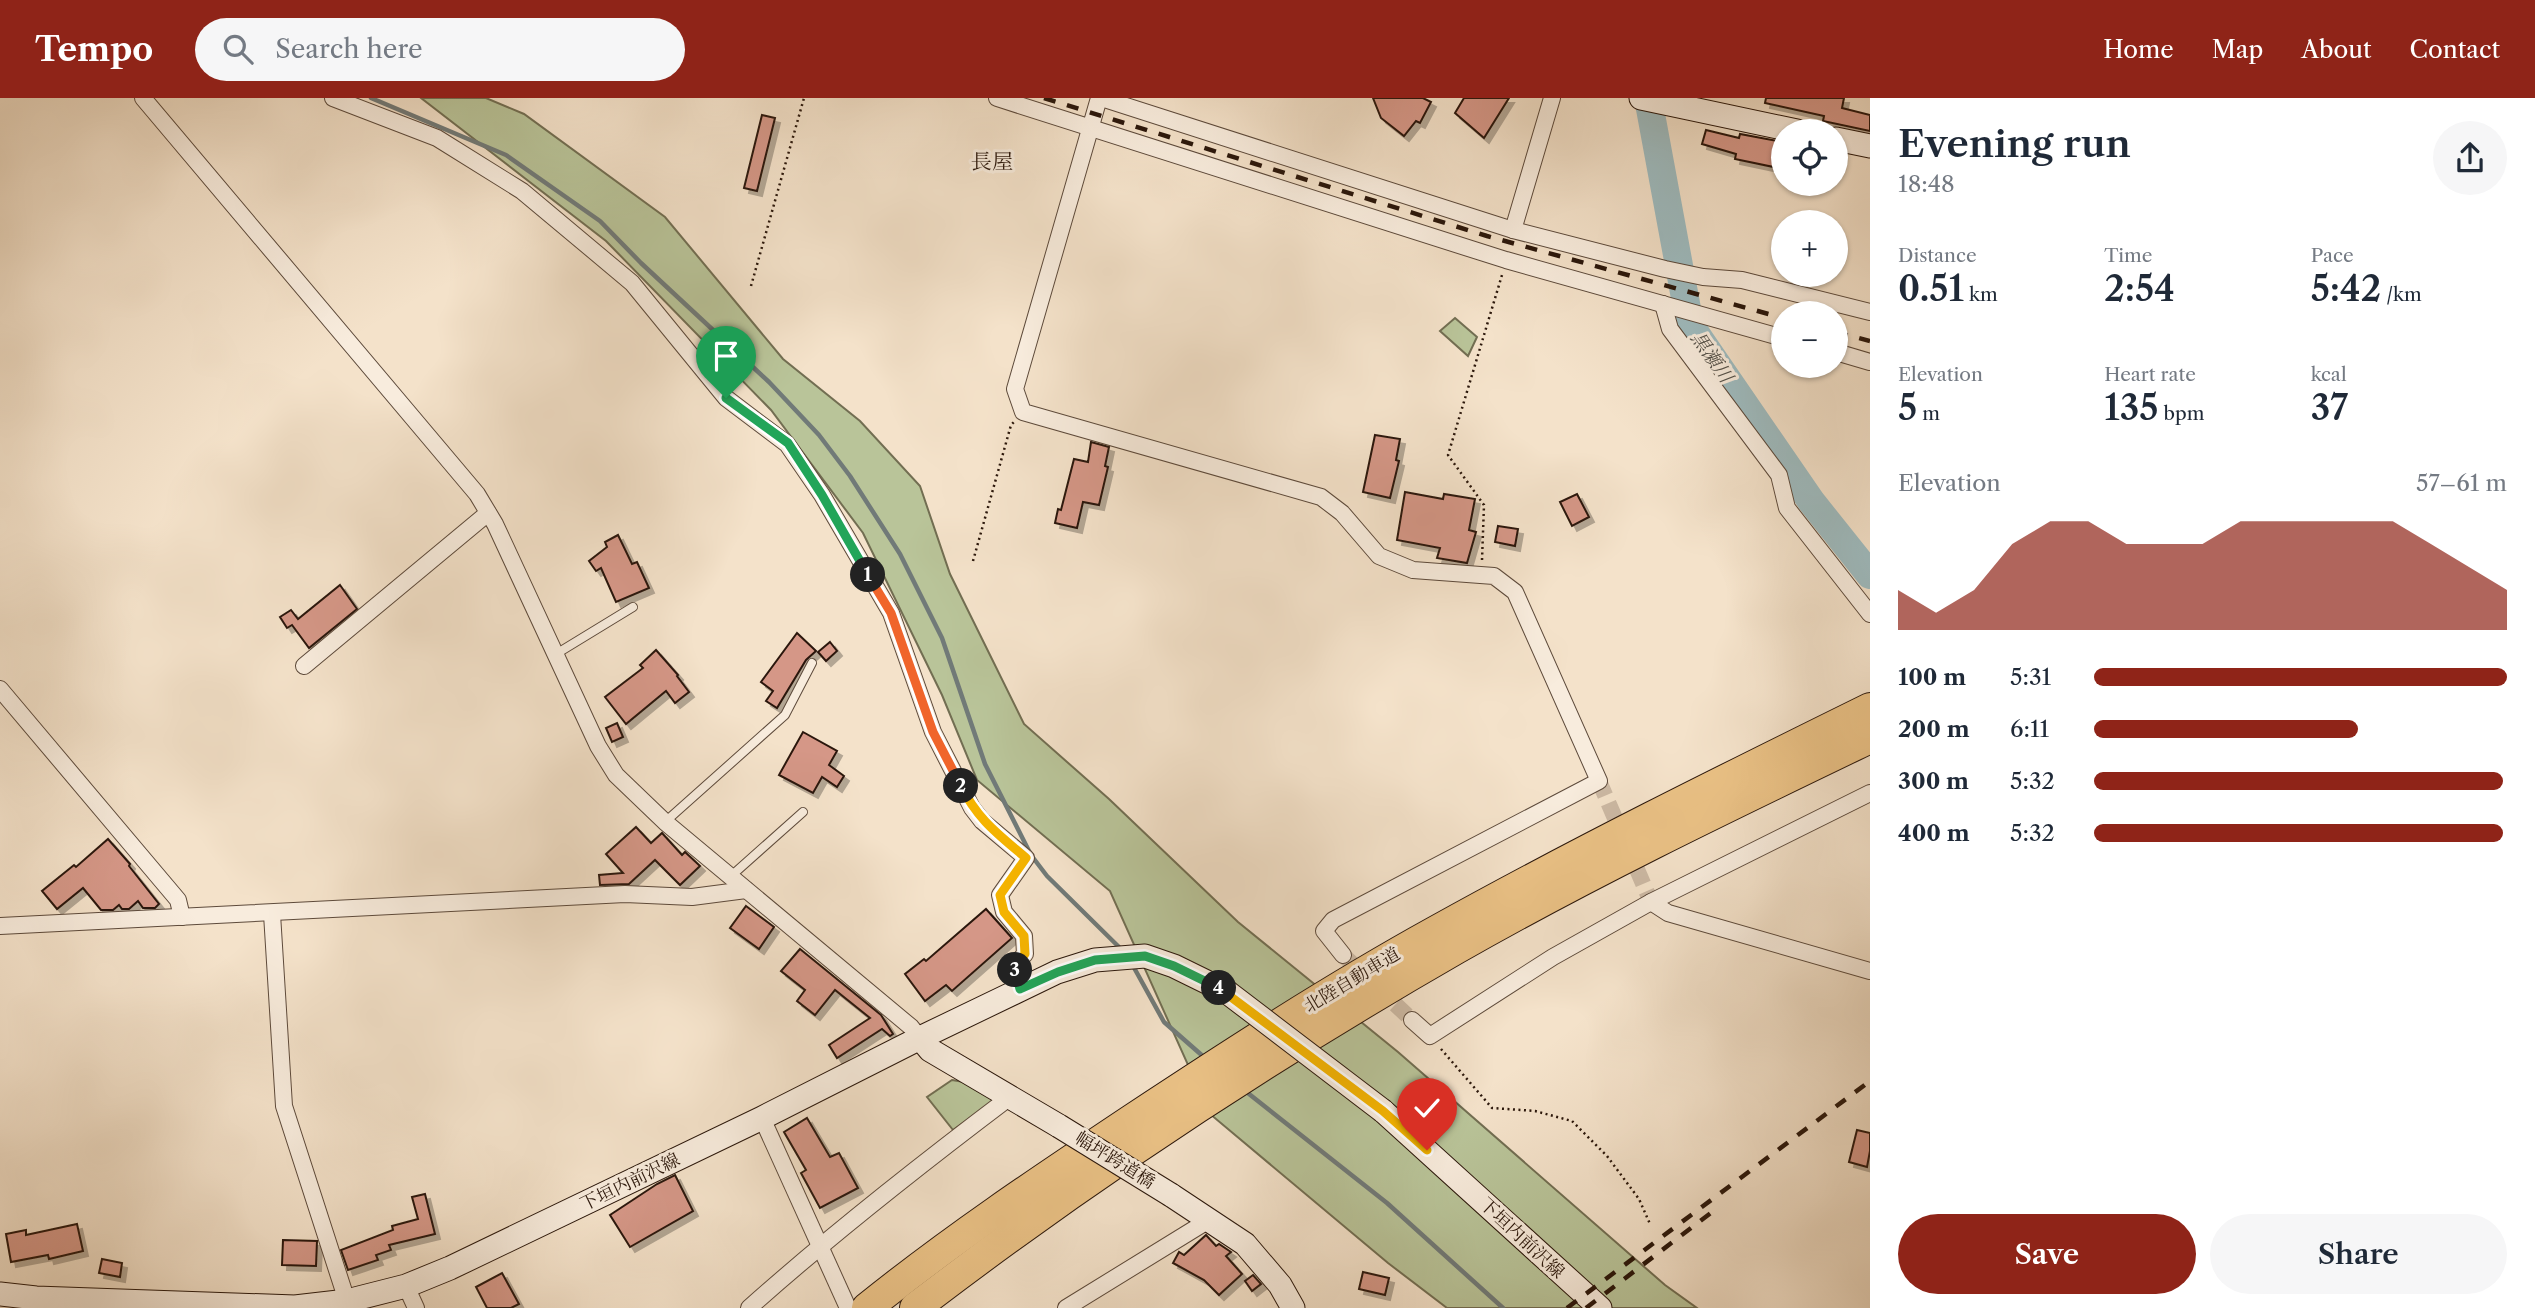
<!DOCTYPE html>
<meta charset="utf-8">
<style>
body{margin:0;font-family:"Libre Caslon Text","Noto Serif JP",serif;background:#f6f6f7;color:#1f2937;height:100vh;display:flex;flex-direction:column;font-size:26px;white-space:nowrap}
*{box-sizing:border-box;margin:0}
p{font-size:23px;color:#747a83}
.icon{flex:none;width:38px;height:38px;fill:none;stroke:currentColor;stroke-width:2;stroke-linecap:round;stroke-linejoin:round}
.map{position:relative;flex:1;overflow:hidden}
.details{display:flex;flex-direction:column;background:#fff;width:665px}
.details>*{flex:none}
.tools{position:absolute;left:1771px;top:21px;display:grid;gap:14px}
.tools a{display:grid;place-items:center;width:77px;height:77px;border-radius:50%;background:#fff;box-shadow:0 2px 5px #0004;font-size:35px}
.pin{position:absolute;display:grid;place-items:center;width:60px;height:60px;color:#fff;margin:-72px -30px;border-radius:50% 50% 50% 0;rotate:-45deg;box-shadow:0 0 7px #0007}
.pin .icon{rotate:45deg}
.km{position:absolute;width:35px;height:35px;margin:-18px;border-radius:50%;background:#222;color:#fff;font-size:19px;line-height:35px;text-align:center}
.round{display:grid;place-items:center;flex:none;width:74px;height:74px;border-radius:37px;background:#f6f6f7}
.overview{display:flex;align-items:center;justify-content:space-between;height:119px;padding:0 28px}
h1{font-size:38px;font-weight:600;line-height:52px}
.stats{display:grid;grid-template-columns:repeat(3,1fr);gap:10px;height:119px;padding:7px 28px}
.stats div{display:grid;align-content:center}
.stats b{font-size:35px;font-weight:600}
.stats small{font-size:19px;font-weight:400}
.stats p{font-size:19px}
.chart{height:196px;padding:14px 28px}
.chart p{display:flex;justify-content:space-between}
.chart svg{width:100%;height:126px;margin-top:7px;fill:#8f2418;opacity:.7}
.cta{display:flex;gap:14px;margin-top:auto;padding:14px 28px}
.cta a{flex:1;height:80px;border-radius:42px;background:#8f2418;color:#fff;font-size:28px;font-weight:600;line-height:80px;text-align:center}
.cta a+a{background:#f6f6f7;color:#1f2937}
ul{padding:0 28px;list-style:none;font-size:23px}
li{display:grid;grid-template-columns:112px 84px 1fr;align-items:center;height:52px}
li i{height:18px;border-radius:9px;background:#8f2418}
header{display:flex;align-items:center;gap:42px;box-sizing:border-box;height:98px;padding:0 35px;background:#8f2418;color:#fff}
header strong{font-size:33px}
nav{display:flex;gap:38px;margin-inline-start:auto;font-size:24px}
.search{width:490px;height:63px;background:#f6f6f7;display:flex;align-items:center;gap:18px;box-sizing:border-box;padding:0 24px;border-radius:38px;color:#747a83;font-size:26px}
main{display:flex;flex:1;min-height:0}
.map>svg:first-child{display:block}
.green{fill:#b9c499;stroke:#726e52;stroke-width:2}
.lines{fill:none;stroke-linecap:round;stroke-linejoin:round}
.stream{stroke:#717a78;stroke-width:4.5}
.river{stroke:#9fbcc0;stroke-width:28}
.building{fill:#d59787;stroke:#2b170b;stroke-width:2;filter:url(#shadow)}
.street-tunnel{stroke:#ccb9a4;stroke-width:16;stroke-dasharray:16 8;stroke-linecap:butt}
.lane-casing{stroke:#5d4a3b;stroke-width:10}
.street-casing{stroke:#5d4a3b;stroke-width:18}
.secondary-casing{stroke:#2b170b;stroke-width:25}
.highway-casing{stroke:#2b170b;stroke-width:32}
.path{stroke:#2b170b;stroke-width:2.5;stroke-dasharray:2 3.5;stroke-linecap:butt}
.lane{stroke:#f8ecdd;stroke-width:8}
.street{stroke:#f8ecdd;stroke-width:16}
.secondary{stroke:#f8ecdd;stroke-width:23}
.highway{stroke:#eac185;stroke-width:30}
.rail{stroke:#2b170b;stroke-width:4.5;stroke-dasharray:12 12;stroke-linecap:butt}
.secondary-bridge-casing{stroke:#2b170b;stroke-width:25;stroke-linecap:butt}
.secondary-bridge{stroke:#f8ecdd;stroke-width:23}
.split-1-casing{stroke:#fff;stroke-width:14}
.split-2-casing{stroke:#fff;stroke-width:14}
.split-3-casing{stroke:#fff;stroke-width:14}
.split-4-casing{stroke:#fff;stroke-width:14}
.split-5-casing{stroke:#fff;stroke-width:14}
.split-1{stroke:#22a559;stroke-width:9}
.split-2{stroke:#f0652b;stroke-width:9}
.split-3{stroke:#f5b400;stroke-width:9}
.split-4{stroke:#22a559;stroke-width:9}
.split-5{stroke:#f5b400;stroke-width:9}
.labels{text-anchor:middle;dominant-baseline:central;stroke-width:6;stroke-linejoin:round;paint-order:stroke}
.street-label{font-size:18px;fill:#2b170b;stroke:#f8ecdd}
.water-label{font-size:19px;font-style:italic;fill:#54514a;stroke:#f8ecdd}
.quarter-label{font-size:21px;fill:#2b170b;stroke:#f8ecdd}
</style>
<header>
<strong>Tempo</strong>
<div class="search"><svg class="icon" aria-label="search" viewBox="0 0 24 24"><circle cx="10" cy="10" r="6"/><path d="M15 15l6 6"/></svg>Search here</div>
<nav><a>Home</a><a>Map</a><a>About</a><a>Contact</a></nav>
</header>
<main>
<div class="map">
<svg width="1870" height="1210" viewBox="0 0 1870 1210">
<defs>
<filter id="shadow"><feDropShadow dx="5" dy="5" stdDeviation="0" flood-color="#0004"/></filter>
</defs>
<rect width="100%" height="100%" fill="#f4e2ca"/>
<filter id="stains"><feTurbulence type="fractalNoise" baseFrequency=".00286" numOctaves="4"/><feColorMatrix values="0 0 0 0 .2 0 0 0 0 .09 0 0 0 0 .02 0 0 0 .5 -.17"/></filter>
<radialGradient id="worn" r=".72"><stop offset=".6" stop-color="#630" stop-opacity="0"/><stop offset="1" stop-color="#630" stop-opacity=".3"/></radialGradient>
<g class="green">
<polygon points="421,0 486,0 524,16 665,119 783,261 860,323 920,388 950,476 1024,626 1109,701 1238,824 1398,954 1665,1187 1697,1210 1447,1210 1388,1165 1210,1016 1110,793 977,682 942,597 863,435 771,312 606,143"/>
<polygon points="1455,220 1477,239 1468,258 1440,233"/>
<polygon points="952,982 970,985 997,1001 953,1032 927,999"/>
</g>
<g class="lines">
<g class="stream">
<polyline points="371,0 506,57 600,123 641,165 769,284 819,337 850,378 900,456 942,540 985,666 1031,757 1047,778 1123,853"/>
<polyline points="1132,866 1164,924 1205,960"/>
<polyline points="1244,992 1387,1105 1503,1210"/>
</g>
<polyline class="river" points="1648,0 1690,227 1811,403 1870,477"/>
</g>
<g class="building">
<polygon points="1373,0 1423,0 1431,4 1420,25 1416,23 1404,38 1381,20"/>
<polygon points="1464,0 1509,0 1484,40 1455,15"/>
<polygon points="1766,0 1844,0 1842,10 1870,17 1870,33 1823,23 1824,18 1765,5"/>
<polygon points="762,17 775,20 757,93 744,90"/>
<polygon points="1706,32 1739,40 1740,36 1783,44 1783,71 1735,61 1736,56 1702,46"/>
<polygon points="1375,337 1400,341 1396,362 1399,363 1390,400 1363,394"/>
<polygon points="1091,344 1109,349 1105,368 1108,369 1099,407 1083,404 1077,430 1055,425 1058,411 1061,412 1074,361 1088,364"/>
<polygon points="1405,394 1443,401 1444,396 1475,401 1469,432 1476,434 1467,465 1437,460 1440,450 1397,442"/>
<polygon points="1577,396 1589,419 1572,428 1560,404"/>
<polygon points="1498,428 1518,431 1515,448 1495,444"/>
<polygon points="618,437 632,466 637,464 649,490 616,504 601,470 596,473 589,463 607,449 605,444"/>
<polygon points="340,487 357,511 309,550 292,527 287,530 280,519 291,512 298,521"/>
<polygon points="797,535 816,553 806,562 777,610 766,603 773,593 761,584"/>
<polygon points="830,544 837,553 826,563 818,554"/>
<polygon points="656,552 678,577 677,578 689,594 675,605 666,593 626,626 605,599 643,570 640,567"/>
<polygon points="617,625 623,639 612,644 606,630"/>
<polygon points="803,634 837,653 829,667 844,678 837,689 822,679 813,695 779,677"/>
<polygon points="636,729 651,745 662,735 682,757 685,754 700,768 680,787 655,762 629,786 600,787 599,777 623,775 606,756"/>
<polygon points="108,741 130,766 129,768 159,806 155,810 143,810 138,803 129,811 122,811 119,807 113,812 101,812 83,790 57,811 42,793 74,767 76,769"/>
<polygon points="746,808 774,829 759,851 730,830"/>
<polygon points="986,811 1012,840 952,893 946,887 925,903 905,876 924,861 926,863"/>
<polygon points="800,851 881,917 893,936 890,938 882,931 837,960 829,947 870,920 835,892 815,917 797,903 805,892 781,873"/>
<polygon points="807,1020 830,1059 839,1055 858,1090 820,1110 801,1075 806,1072 784,1034"/>
<polygon points="1857,1032 1870,1035 1870,1053 1867,1069 1849,1064"/>
<polygon points="675,1077 693,1113 630,1149 610,1117 657,1086"/>
<polygon points="425,1096 435,1136 389,1147 391,1152 376,1157 378,1162 348,1172 341,1152 393,1132 392,1128 418,1121 412,1099"/>
<polygon points="77,1126 83,1153 49,1161 48,1157 11,1164 6,1136 26,1132 26,1137"/>
<polygon points="1206,1137 1216,1148 1219,1146 1231,1154 1226,1158 1242,1176 1219,1197 1204,1182 1173,1165 1179,1154 1184,1157"/>
<polygon points="283,1142 317,1143 316,1168 282,1167"/>
<polygon points="102,1161 122,1165 120,1179 99,1175"/>
<polygon points="1363,1174 1389,1180 1385,1197 1359,1191"/>
<polygon points="502,1175 519,1206 511,1210 487,1210 476,1189"/>
<polygon points="1253,1177 1261,1186 1252,1193 1245,1183"/>
</g>
<g class="lines">
<g class="street-tunnel">
<polyline points="1599,683 1651,804"/>
<polyline points="1343,857 1412,922"/>
</g>
<g class="lane-casing">
<g id="lane">
<polyline points="556,556 633,509"/>
<polyline points="665,724 785,617 812,565"/>
<polyline points="730,779 803,714"/>
</g>
</g>
<g class="street-casing">
<g id="street">
<polyline points="143,0 477,396 495,426 598,648 616,677 665,724 911,929 920,940"/>
<polyline points="333,0 437,40 522,93 632,185 726,300 787,346 822,397 891,515 933,634 972,710 982,723 1026,760 1000,797 1004,814 1024,838 1025,856 1014,868 1020,891"/>
<polyline points="997,0 1506,162 1783,240"/>
<polyline points="1099,0 1015,291 1023,314 1321,399 1342,415 1379,458 1413,472 1494,478 1515,494 1599,683 1333,822 1324,833 1343,857"/>
<polyline points="1101,0 1513,132 1665,171 1703,179 1742,182 1870,214"/>
<polyline points="1513,132 1552,0"/>
<polyline points="1663,206 1670,231 1779,377 1787,410 1870,516"/>
<polyline points="1836,254 1870,264"/>
<polyline points="304,568 488,415"/>
<polyline points="0,591 178,802 182,819"/>
<polyline points="1651,804 1668,815 1870,873"/>
<polyline points="272,816 284,1008 347,1203"/>
<polyline points="0,828 625,796 692,799 746,792"/>
<polyline points="1412,922 1430,938 1553,859 1651,804 1870,695"/>
<polyline points="762,1020 848,1210"/>
<polyline points="406,1188 416,1210"/>
<path d="M749,1210C833,1135 920,1067 1010,999"/>
<polyline points="1066,1210 1209,1122"/>
</g>
</g>
<g class="secondary-casing">
<g id="secondary">
<polyline points="1641,0 1797,33"/>
<polyline points="1836,41 1870,48"/>
<polyline points="920,940 930,952 1059,1028"/>
<polyline points="1383,1013 1600,1210"/>
<polyline points="1171,1097 1245,1146 1280,1187 1293,1210"/>
<polyline points="0,1196 36,1200 295,1209 347,1203 406,1188 450,1170 762,1020 920,940 1057,874 1095,862 1145,858 1174,868 1227,894"/>
</g>
</g>
<g class="highway-casing">
<g id="highway">
<path d="M867,1210C951,1142 1041,1082 1131,1022C1231,956 1331,891 1436,833C1578,754 1724,682 1870,610"/>
<path d="M915,1210C1087,1078 1268,959 1456,851C1591,774 1731,707 1870,640"/>
</g>
</g>
<g class="path">
<polyline points="751,188 804,0"/>
<polyline points="1482,462 1484,407 1448,357 1502,177"/>
<polyline points="973,463 1011,327 1014,324"/>
<polyline points="1441,951 1492,1010 1535,1013 1572,1023 1607,1058 1639,1101 1650,1126"/>
</g>
<use href="#lane" class="lane"/>
<use href="#street" class="street"/>
<use href="#secondary" class="secondary"/>
<use href="#highway" class="highway"/>
<g class="rail">
<polyline points="1044,0 1487,138 1783,220"/>
<polyline points="1836,234 1870,243"/>
<polyline points="1567,1210 1870,983"/>
<polyline points="1586,1210 1716,1111"/>
</g>
<g class="secondary-bridge-casing">
<g id="secondary-bridge">
<polyline points="1227,894 1383,1013"/>
<polyline points="1059,1028 1171,1097"/>
</g>
</g>
<use href="#secondary-bridge" class="secondary-bridge"/>
</g>
<g class="lines">
<g class="split-1-casing">
<polyline id="split-1" points="726,300 788,345 822,397 868,477"/>
</g>
<g class="split-2-casing">
<polyline id="split-2" points="868,477 891,515 933,634 961,688"/>
</g>
<g class="split-3-casing">
<path id="split-3" d="M961,688C978,722 998,736 1026,760L1000,797L1004,814L1024,838L1025,856L1014,868L1015,872"/>
</g>
<g class="split-4-casing">
<polyline id="split-4" points="1015,872 1020,891 1058,874 1095,862 1145,858 1174,868 1219,890"/>
</g>
<g class="split-5-casing">
<polyline id="split-5" points="1219,890 1383,1013 1427,1052"/>
</g>
<use href="#split-1" class="split-1"/>
<use href="#split-2" class="split-2"/>
<use href="#split-3" class="split-3"/>
<use href="#split-4" class="split-4"/>
<use href="#split-5" class="split-5"/>
</g>
<g class="labels">
<g class="street-label">
<text transform="translate(1352 882) rotate(-31)">北陸自動車道</text>
<text transform="translate(1115 1062) rotate(32)">幅坪跨道橋</text>
<text transform="translate(630 1084) rotate(-26)">下垣内前沢線</text>
<text transform="translate(1522 1140) rotate(43)">下垣内前沢線</text>
</g>
<g class="water-label">
<text transform="translate(1712 259) rotate(55)">黒瀬川</text>
</g>
<g class="quarter-label">
<text x="992" y="63">長屋</text>
</g>
</g>
<rect width="100%" height="100%" filter="url(#stains)"/>
<rect width="100%" height="100%" fill="url(#worn)"/>
</svg>
<div class="tools">
<a><svg class="icon" aria-label="locate" viewBox="0 0 24 24"><circle cx="12" cy="12" r="6"/><path d="M12 2v4M12 18v4M2 12h4M18 12h4"/></svg></a>
<a>+</a>
<a>−</a>
</div>
<div class="pin" style="left:726px;top:300px;background:#1e9e55"><svg class="icon" aria-label="arrive" viewBox="0 0 24 24"><path d="M6 21V4h12l-3 4 3 4H6"/></svg></div>
<div class="pin" style="left:1427px;top:1052px;background:#d93025"><svg class="icon" aria-label="check" viewBox="0 0 24 24"><path d="M5 12l5 5 9-10"/></svg></div>
<b class="km" style="left:868px;top:477px">1</b>
<b class="km" style="left:961px;top:688px">2</b>
<b class="km" style="left:1015px;top:872px">3</b>
<b class="km" style="left:1219px;top:890px">4</b>
</div>
<section class="details">
<div class="overview"><div><h1>Evening run</h1><p>18:48</p></div><a class="round"><svg class="icon" aria-label="share" viewBox="0 0 24 24"><path d="M12 15V3M7 8l5-5 5 5M5 13v7h14v-7"/></svg></a></div>
<div class="stats">
<div><p>Distance</p><b>0.51<small> km</small></b></div>
<div><p>Time</p><b>2:54</b></div>
<div><p>Pace</p><b>5:42<small> /km</small></b></div>
</div>
<div class="stats">
<div><p>Elevation</p><b>5<small> m</small></b></div>
<div><p>Heart rate</p><b>135<small> bpm</small></b></div>
<div><p>kcal</p><b>37</b></div>
</div>
<div class="chart"><p><span>Elevation</span>57–61 m</p>
<svg viewBox="0 0 160 44" preserveAspectRatio="none"><path d="M0 44V30L10 38L20 30L30 14L40 6L50 6L60 14L70 14L80 14L90 6L100 6L110 6L120 6L130 6L140 14L150 22L160 30V44z"/></svg>
</div>
<ul>
<li><b>100 m</b>5:31<i style="width:100%"></i></li>
<li><b>200 m</b>6:11<i style="width:64%"></i></li>
<li><b>300 m</b>5:32<i style="width:99%"></i></li>
<li><b>400 m</b>5:32<i style="width:99%"></i></li>
</ul>
<div class="cta"><a>Save</a><a>Share</a></div>
</section>
</main>
